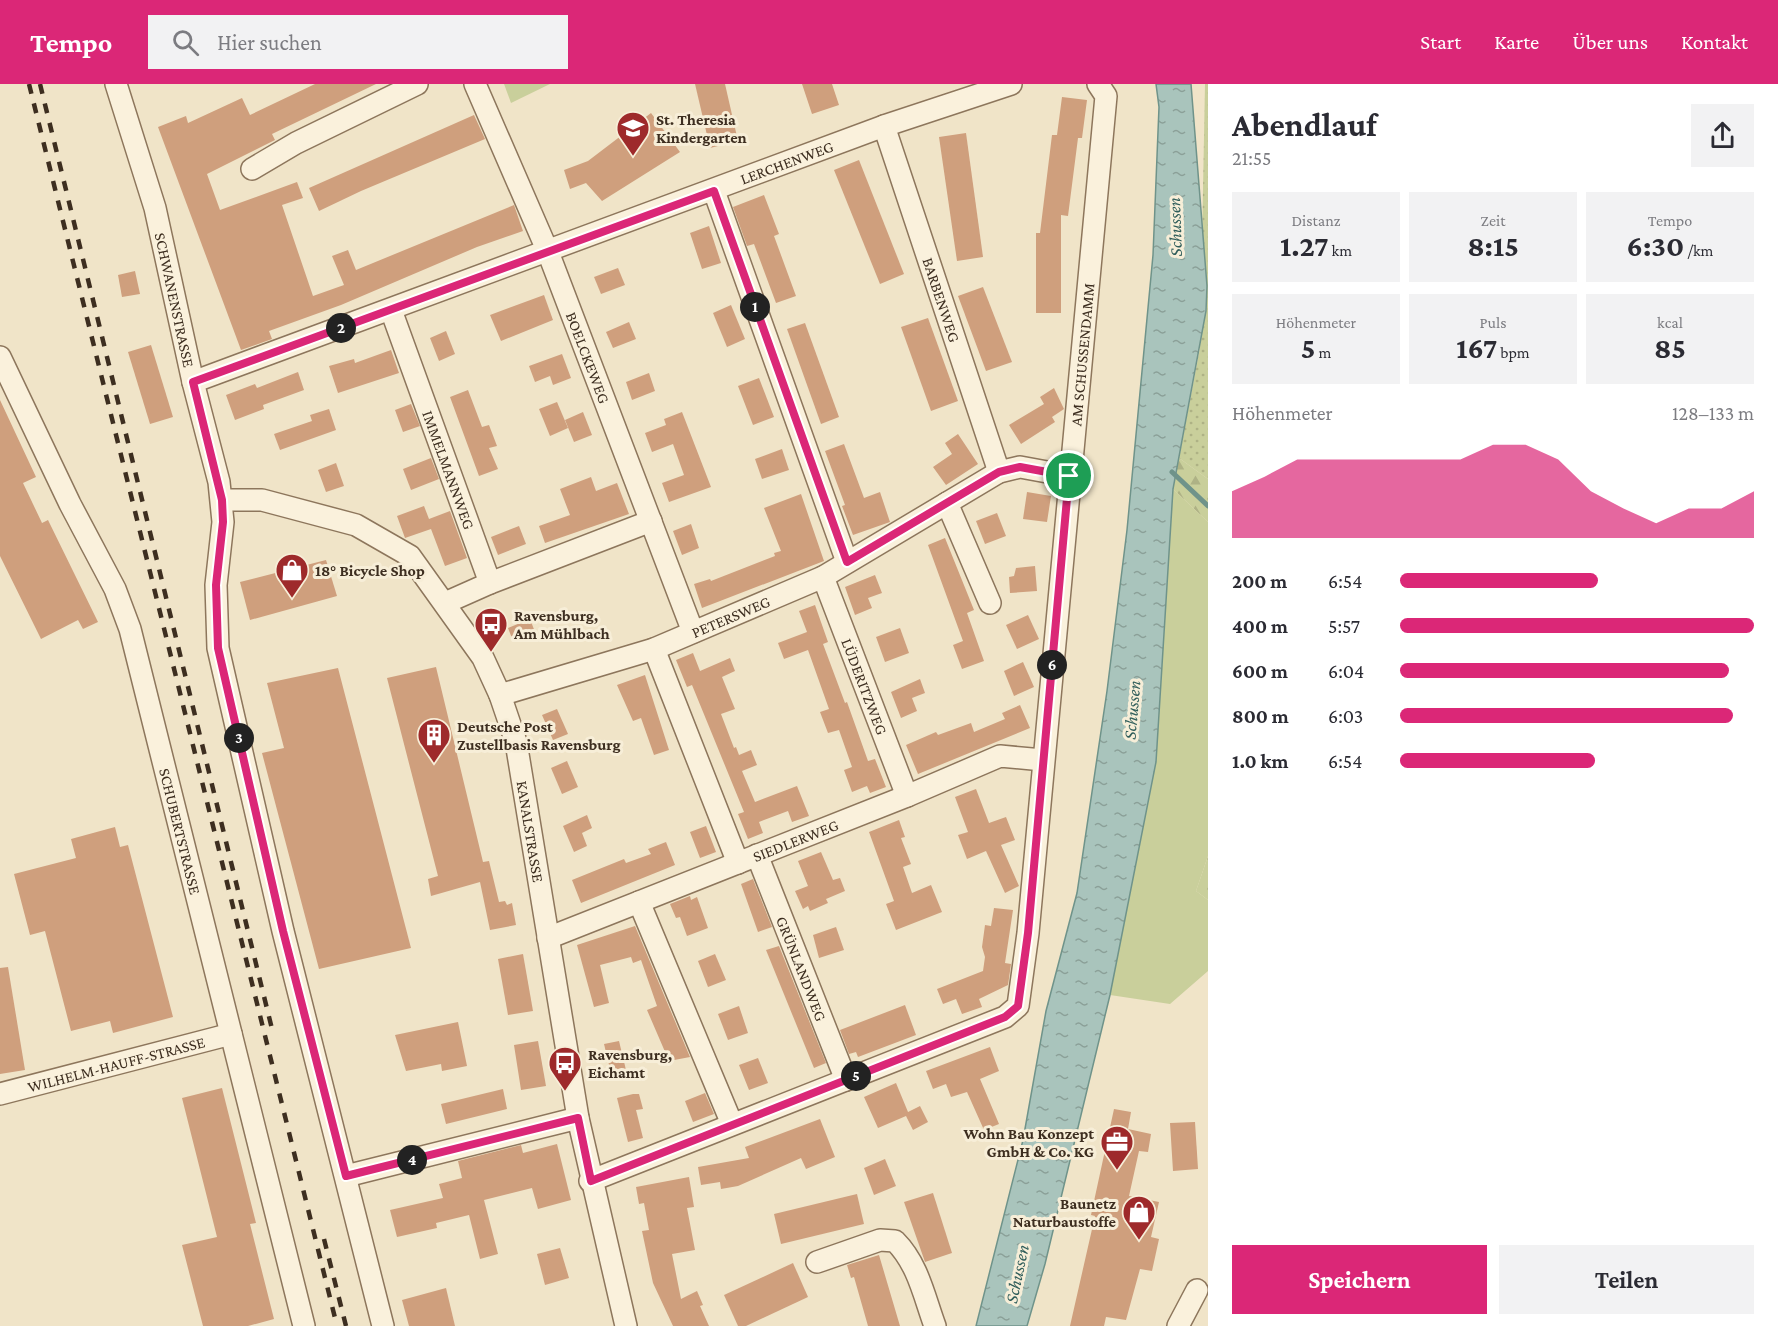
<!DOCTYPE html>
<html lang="de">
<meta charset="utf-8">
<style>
body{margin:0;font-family:"Crimson Pro",serif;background:#f2f2f3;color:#2b2b33;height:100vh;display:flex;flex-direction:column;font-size:22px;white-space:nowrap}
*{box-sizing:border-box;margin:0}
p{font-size:20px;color:#7c7c81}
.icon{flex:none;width:33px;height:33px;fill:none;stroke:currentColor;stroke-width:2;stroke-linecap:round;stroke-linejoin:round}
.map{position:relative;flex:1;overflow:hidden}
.panel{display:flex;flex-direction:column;background:#fff;width:570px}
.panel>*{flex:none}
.pin{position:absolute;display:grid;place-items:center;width:51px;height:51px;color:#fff;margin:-26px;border:3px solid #fff;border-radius:50%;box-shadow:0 2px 6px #0007}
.km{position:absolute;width:30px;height:30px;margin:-15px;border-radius:50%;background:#222;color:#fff;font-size:16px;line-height:30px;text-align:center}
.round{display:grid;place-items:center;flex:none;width:63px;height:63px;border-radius:0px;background:#f2f2f3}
.head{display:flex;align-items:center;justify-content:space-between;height:102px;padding:0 24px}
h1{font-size:33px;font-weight:700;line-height:45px}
.figures{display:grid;grid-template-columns:repeat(3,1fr);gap:9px;height:102px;padding:6px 24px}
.figures div{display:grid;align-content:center;border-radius:0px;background:#f2f2f3;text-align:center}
.figures b{font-size:30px;font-weight:700}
.figures small{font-size:16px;font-weight:400}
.figures p{font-size:16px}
.chart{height:168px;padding:12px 24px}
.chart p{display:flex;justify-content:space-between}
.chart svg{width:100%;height:108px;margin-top:6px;fill:#db2777;opacity:.7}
.primary-button{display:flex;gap:12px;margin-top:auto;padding:12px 24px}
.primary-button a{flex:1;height:69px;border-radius:0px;background:#db2777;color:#fff;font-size:24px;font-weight:700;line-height:69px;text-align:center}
.primary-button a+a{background:#f2f2f3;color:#2b2b33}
ul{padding:0 24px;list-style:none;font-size:20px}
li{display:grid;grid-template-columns:96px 72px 1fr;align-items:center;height:45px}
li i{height:15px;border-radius:8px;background:#db2777}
header{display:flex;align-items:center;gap:36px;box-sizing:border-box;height:84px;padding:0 30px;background:#db2777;color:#fff}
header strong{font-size:28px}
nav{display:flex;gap:33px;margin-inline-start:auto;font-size:21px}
.search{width:420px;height:54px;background:#f2f2f3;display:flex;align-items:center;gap:15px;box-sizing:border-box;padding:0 21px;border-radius:0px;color:#7c7c81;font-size:22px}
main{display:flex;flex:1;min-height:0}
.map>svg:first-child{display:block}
.grass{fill:url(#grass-dots)}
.forest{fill:url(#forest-firs)}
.green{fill:#c9cf9b}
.water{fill:url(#water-ripples);stroke:#6f938a;stroke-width:1.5}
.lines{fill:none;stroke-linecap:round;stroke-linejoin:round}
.stream{stroke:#6f938a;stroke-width:5}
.building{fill:#cf9f7d}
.minor-casing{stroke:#8d765c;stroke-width:24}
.minor{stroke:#faf1dc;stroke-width:21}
.rail{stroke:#3d2e20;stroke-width:4.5;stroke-dasharray:10 10;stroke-linecap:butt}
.route-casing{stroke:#fff;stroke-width:12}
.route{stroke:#db2777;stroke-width:8}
.labels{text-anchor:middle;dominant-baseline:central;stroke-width:6;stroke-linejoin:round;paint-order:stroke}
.poi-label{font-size:16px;font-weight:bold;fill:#3d2e20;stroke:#f7eed8;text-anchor:start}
.street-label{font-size:16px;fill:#3d2e20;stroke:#f7eed8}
.water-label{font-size:18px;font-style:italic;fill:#2f5d5a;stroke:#f7eed8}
</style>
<header>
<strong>Tempo</strong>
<div class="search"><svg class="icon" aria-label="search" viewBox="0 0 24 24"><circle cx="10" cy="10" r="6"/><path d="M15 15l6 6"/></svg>Hier suchen</div>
<nav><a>Start</a><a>Karte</a><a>Über uns</a><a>Kontakt</a></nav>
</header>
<main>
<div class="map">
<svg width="1208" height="1242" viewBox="0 0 1208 1242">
<defs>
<pattern id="grass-dots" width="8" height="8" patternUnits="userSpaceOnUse" patternTransform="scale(1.5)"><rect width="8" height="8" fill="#c9cf9b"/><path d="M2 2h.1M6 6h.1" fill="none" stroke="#aeb285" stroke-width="1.8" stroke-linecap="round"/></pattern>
<pattern id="forest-firs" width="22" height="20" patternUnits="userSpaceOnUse" patternTransform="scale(1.5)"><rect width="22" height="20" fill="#c9cf9b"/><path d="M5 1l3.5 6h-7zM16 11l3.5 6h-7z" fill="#aeb285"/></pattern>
<pattern id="water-ripples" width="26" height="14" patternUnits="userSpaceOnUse" patternTransform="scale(1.5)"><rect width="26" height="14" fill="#a9c4bc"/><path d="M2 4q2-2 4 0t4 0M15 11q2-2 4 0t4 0" fill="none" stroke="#8ba098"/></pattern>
</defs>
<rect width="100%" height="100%" fill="#f0e4c8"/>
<polygon class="grass" points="1205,0 1208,0 1208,395 1179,374 1200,264"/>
<g class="forest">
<polygon points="1179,374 1208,395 1208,438 1173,405"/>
<polygon points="1208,772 1208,816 1196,807"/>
</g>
<g class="green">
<polygon points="504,0 550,0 511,19"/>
<polygon points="1173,405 1208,438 1208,772 1196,807 1208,816 1208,887 1170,920 1110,911 1156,678"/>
</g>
<polygon class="water" points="1156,0 1191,0 1207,202 1206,227 1173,405 1156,678 1110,911 1045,1180 1027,1242 976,1242 1023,1056 1046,927 1077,809 1107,607 1127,446 1153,171 1159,23"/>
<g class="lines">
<polyline class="stream" points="1172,388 1208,422"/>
</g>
<g class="building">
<polygon points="315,0 376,0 272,50 275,56 207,90 220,126 297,98 303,114 282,121 313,212 344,201 332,172 348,166 356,186 514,121 523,147 477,163 341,221 269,247 272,255 241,266 158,43 186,32 188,39 242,14 250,31"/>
<polygon points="695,0 725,0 738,57 710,64"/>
<polygon points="802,0 832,0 839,21 812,30"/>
<polygon points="1062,13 1087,16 1082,54 1078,54 1068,132 1061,131 1061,229 1036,229 1036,149 1040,149 1052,51 1057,51"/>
<polygon points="651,29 680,68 602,117 586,99 570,105 564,86 588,77"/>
<polygon points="474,31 485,55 361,107 319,127 309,104"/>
<polygon points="966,49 983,173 957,177 939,53"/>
<polygon points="859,76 904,190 880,200 834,86"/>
<polygon points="764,111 779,150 774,152 796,212 776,219 754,160 747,162 733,123"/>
<polygon points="709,142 721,179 702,185 690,149"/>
<polygon points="618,184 625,201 601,210 594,193"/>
<polygon points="135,187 140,210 122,213 118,191"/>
<polygon points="983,203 1012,278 986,287 958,212"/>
<polygon points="544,211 553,236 501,257 490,231"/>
<polygon points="731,221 745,255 727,263 713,229"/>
<polygon points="928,234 958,317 931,327 901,243"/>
<polygon points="629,238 636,255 613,264 606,248"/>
<polygon points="805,239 839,333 821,340 787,245"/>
<polygon points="446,247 455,270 439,277 430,254"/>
<polygon points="151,261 173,333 150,340 128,268"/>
<polygon points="391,266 399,289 338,309 329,282 354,275 355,279"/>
<polygon points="562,270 571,294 553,301 550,292 535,298 529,282"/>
<polygon points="298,288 304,306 263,321 264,325 235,336 226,311 255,300 257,304"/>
<polygon points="649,289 655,307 632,316 626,298"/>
<polygon points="759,294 774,333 753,341 738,302"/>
<polygon points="1054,304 1064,325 1052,333 1055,338 1021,360 1009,341 1044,320 1040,313"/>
<polygon points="468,306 482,343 489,341 497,362 489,364 498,385 479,392 450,313"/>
<polygon points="0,316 36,393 23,399 42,439 48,436 98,538 83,545 78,536 41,555 0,472"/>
<polygon points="557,318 568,344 550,352 539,325"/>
<polygon points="411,320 420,342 403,348 395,326"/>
<polygon points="329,325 336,346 280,366 274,350 312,337 310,331"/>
<polygon points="583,328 592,351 574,358 565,336"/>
<polygon points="682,328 711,403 669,418 662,399 684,391 673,360 652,368 645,349 666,341 664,335"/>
<polygon points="958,350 978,380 946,401 933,383 952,370 945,359"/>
<polygon points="844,360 864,414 880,408 890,438 853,451 842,422 845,421 825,367"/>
<polygon points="782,365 789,386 762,395 755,375"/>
<polygon points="431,374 439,395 411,406 403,385"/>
<polygon points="336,379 344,402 326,408 318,386"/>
<polygon points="591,393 596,407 617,399 629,430 545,459 539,442 570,431 560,405"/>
<polygon points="1027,408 1051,412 1047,438 1023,435"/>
<polygon points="801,410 824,477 702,524 694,500 710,495 711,497 775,472 774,469 781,467 764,424"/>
<polygon points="424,422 429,435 450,427 467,474 445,482 431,445 405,454 397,432"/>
<polygon points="997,429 1006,452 985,460 976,437"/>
<polygon points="691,440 699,464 682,471 673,447"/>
<polygon points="519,442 526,460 498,471 491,453"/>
<polygon points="945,454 974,526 967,529 984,577 962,585 953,561 963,557 928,461"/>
<polygon points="326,476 337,512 250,536 240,498"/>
<polygon points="1035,482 1037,507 1010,509 1009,493 1014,492 1016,484"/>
<polygon points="875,491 882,509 868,514 872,524 855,531 845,503"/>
<polygon points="815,521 828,558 823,560 845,619 847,618 868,677 875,675 886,703 870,709 867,702 852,708 844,686 852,683 839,646 828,649 820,628 829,625 808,566 784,575 778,559 807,548 799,527"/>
<polygon points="1028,531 1039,555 1017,565 1006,541"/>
<polygon points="530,535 535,548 513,557 508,544"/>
<polygon points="900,544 909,569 885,578 876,553"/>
<polygon points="693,569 700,587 730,574 735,587 722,593 735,625 721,630 734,664 736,663 739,671 751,666 757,681 742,687 755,718 797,702 809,732 792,738 788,727 759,738 763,749 748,755 738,730 744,728 692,601 687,603 676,576"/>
<polygon points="1023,578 1034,603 1014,612 1004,587"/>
<polygon points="436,583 483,778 489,777 499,818 505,817 507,821 512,819 516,841 490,846 480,798 431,812 428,795 438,792 387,594"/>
<polygon points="338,584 411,864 319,885 262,669 284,664 267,599"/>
<polygon points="645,591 669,666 654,671 641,634 633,637 617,601"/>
<polygon points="920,595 925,609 912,614 917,627 901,634 891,608"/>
<polygon points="1020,621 1030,644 918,690 906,661 936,648 938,651 971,639 974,648 1005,635 1002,629"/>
<polygon points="557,625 568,650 553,656 542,631"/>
<polygon points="567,677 578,703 562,710 551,684"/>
<polygon points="976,705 989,739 1006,733 1015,756 1001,761 1019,802 1005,809 986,767 967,775 958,751 968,748 955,713"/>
<polygon points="587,731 592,744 582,749 587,762 574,768 563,742"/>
<polygon points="899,736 905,753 901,754 911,780 903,783 912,809 931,801 942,828 896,846 886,820 894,817 869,748"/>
<polygon points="706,742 716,768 700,774 690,748"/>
<polygon points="115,743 120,763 128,761 173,933 113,949 110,937 71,947 45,847 30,851 14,790 76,774 71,755"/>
<polygon points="666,758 675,781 581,819 572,796 624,775 626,779 651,770 648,765"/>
<polygon points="821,768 833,796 840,794 845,807 826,815 828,819 810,827 808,822 803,825 795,807 808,802 798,777"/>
<polygon points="753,795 772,843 758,848 741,800"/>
<polygon points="690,812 691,816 697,813 708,844 687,852 680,833 676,834 670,820"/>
<polygon points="994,824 1013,826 1005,879 1011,880 1008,901 979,915 982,923 962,930 956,915 943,920 937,905 983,887 985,873 982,863 985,841 991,842"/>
<polygon points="635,842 690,973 669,977 647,926 657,922 641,876 633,879 631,873 600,881 609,919 594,923 577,861"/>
<polygon points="836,843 844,866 819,874 813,851"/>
<polygon points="779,862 826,979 814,984 766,866"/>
<polygon points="523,870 533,927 508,931 498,875"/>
<polygon points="715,870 726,896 708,903 698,877"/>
<polygon points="8,883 25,986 0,990 0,884"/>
<polygon points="905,921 916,951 858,973 856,968 849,970 840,946"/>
<polygon points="739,922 748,949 728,956 718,930"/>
<polygon points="458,938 467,982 442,987 441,980 406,987 395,951"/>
<polygon points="538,957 546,1002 521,1006 514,961"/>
<polygon points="619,957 626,986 611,989 604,960"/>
<polygon points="990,963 999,987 980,995 999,1040 984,1046 967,1008 951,1013 946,1000 933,1005 926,987"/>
<polygon points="758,974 768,999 749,1006 739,981"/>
<polygon points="896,999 908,1028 920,1022 928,1038 913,1046 906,1032 878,1044 864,1013"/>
<polygon points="222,1004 256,1139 250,1140 274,1235 248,1242 203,1242 182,1161 217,1153 182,1014"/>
<polygon points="503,1005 507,1025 446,1040 441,1020"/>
<polygon points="705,1009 714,1030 693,1038 685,1017"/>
<polygon points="633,1010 639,1010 643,1025 636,1026 643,1054 628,1058 617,1014"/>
<polygon points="1114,1025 1131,1028 1128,1045 1151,1050 1148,1068 1139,1067 1129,1112 1159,1118 1151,1153 1159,1155 1152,1187 1140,1185 1126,1236 1106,1233 1104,1242 1070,1242 1095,1132 1091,1131"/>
<polygon points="820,1035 835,1073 806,1085 801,1074 738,1102 721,1105 720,1098 701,1101 698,1083 749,1074 745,1063"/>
<polygon points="1195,1038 1198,1085 1173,1087 1170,1039"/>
<polygon points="557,1060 571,1116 538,1125 532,1104 484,1116 498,1170 480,1175 469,1131 436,1139 437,1144 397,1153 390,1126 443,1114 439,1100 462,1094 458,1077 521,1061 523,1069"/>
<polygon points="885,1075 896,1102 874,1111 864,1084"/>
<polygon points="689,1093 694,1123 687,1124 695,1166 672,1170 681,1215 697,1207 703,1221 700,1222 709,1242 673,1242 653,1199 642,1147 649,1146 644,1119 639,1120 636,1103"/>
<polygon points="933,1109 952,1169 925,1178 904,1118"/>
<polygon points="857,1110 864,1140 781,1160 774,1130"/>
<polygon points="560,1164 569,1194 545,1201 537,1170"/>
<polygon points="879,1171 900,1242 868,1242 854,1193 851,1194 847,1181"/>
<polygon points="793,1179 808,1213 746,1242 738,1242 724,1211"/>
<polygon points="446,1204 455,1242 409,1242 402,1216"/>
</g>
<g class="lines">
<g class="minor-casing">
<g id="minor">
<path id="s1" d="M116,0L155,124L193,298L219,398L223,438L216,501L218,564L283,847L383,1242"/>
<path id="s2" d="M475,0L548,168L693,548"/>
<path id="s3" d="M884,42L999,388"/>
<polyline points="252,85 296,59 417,0"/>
<polyline points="714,107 847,478"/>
<path id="s4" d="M391,226L490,499L445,519"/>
<path id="s5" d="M0,273L70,420L115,505L130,545L304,1242"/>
<path id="s6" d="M193,298L884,42L1011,0"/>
<path id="s7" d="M222,416H262L356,441L410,472L483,574L500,611L516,658L578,1034L626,1242"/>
<polyline points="947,419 990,519"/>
<path id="s8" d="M823,493L907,712"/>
<polyline points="490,499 651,437"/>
<polyline points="654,565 738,779"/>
<path id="s9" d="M500,611L654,565L823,493L999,388L1020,383L1069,392"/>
<path id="s10" d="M757,771L846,996"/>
<polyline points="639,818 732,1040"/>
<path id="s11" d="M548,854L907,712L1000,672L1043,676"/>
<path id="s12" d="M0,1010L231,950"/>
<polyline points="346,1092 578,1034"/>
<path id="s13" d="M590,1097L1005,933L1018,922L1028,849L1106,12L1098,0"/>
<path d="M817,1178L880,1156L895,1157C918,1180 924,1212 935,1242"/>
<polyline points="1178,1242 1197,1206"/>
</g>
</g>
<use href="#minor" class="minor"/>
<g class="rail">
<polyline points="29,0 337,1242"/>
<polyline points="40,0 272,945"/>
<polyline points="324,1155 346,1242"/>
</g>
</g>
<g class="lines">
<g class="route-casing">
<polygon id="route" points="714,107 847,478 999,388 1020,383 1069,392 1028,849 1018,922 1005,933 591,1097 578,1034 346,1092 283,847 218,564 216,501 223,438 222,416 193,298"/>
</g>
<use href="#route" class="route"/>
</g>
<defs>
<g id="school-pin" transform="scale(1.725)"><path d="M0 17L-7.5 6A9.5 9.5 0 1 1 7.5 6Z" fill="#9e2a2b" stroke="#f7eed8"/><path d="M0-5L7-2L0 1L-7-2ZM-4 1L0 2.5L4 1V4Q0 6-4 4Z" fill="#fff"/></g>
<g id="shop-pin" transform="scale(1.725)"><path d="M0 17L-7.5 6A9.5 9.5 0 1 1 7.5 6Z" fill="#9e2a2b" stroke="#f7eed8"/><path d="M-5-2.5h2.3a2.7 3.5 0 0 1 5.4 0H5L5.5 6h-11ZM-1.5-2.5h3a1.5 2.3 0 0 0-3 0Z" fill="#fff"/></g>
<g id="bus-pin" transform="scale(1.725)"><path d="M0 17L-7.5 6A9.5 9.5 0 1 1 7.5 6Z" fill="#9e2a2b" stroke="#f7eed8"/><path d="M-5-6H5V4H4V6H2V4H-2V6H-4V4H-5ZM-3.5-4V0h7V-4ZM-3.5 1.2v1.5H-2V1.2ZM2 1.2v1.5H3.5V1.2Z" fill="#fff"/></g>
<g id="building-pin" transform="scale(1.725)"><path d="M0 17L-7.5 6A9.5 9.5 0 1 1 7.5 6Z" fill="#9e2a2b" stroke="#f7eed8"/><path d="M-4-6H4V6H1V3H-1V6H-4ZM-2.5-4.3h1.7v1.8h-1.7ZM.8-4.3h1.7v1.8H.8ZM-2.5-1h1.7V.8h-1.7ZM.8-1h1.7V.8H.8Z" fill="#fff"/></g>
<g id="office-pin" transform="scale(1.725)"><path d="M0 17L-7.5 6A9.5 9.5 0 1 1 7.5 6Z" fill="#9e2a2b" stroke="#f7eed8"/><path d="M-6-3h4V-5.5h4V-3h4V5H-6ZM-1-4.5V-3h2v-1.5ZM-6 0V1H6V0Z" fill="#fff"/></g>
</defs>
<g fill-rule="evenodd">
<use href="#school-pin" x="633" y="44"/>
<use href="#shop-pin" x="292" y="486"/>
<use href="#bus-pin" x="491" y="540"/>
<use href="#building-pin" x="434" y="651"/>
<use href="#bus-pin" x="565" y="979"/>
<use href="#office-pin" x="1117" y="1058"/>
<use href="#shop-pin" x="1139" y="1128"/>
</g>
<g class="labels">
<g class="poi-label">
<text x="656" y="35">St. Theresia<tspan x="656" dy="18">Kindergarten</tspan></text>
<text x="315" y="486">18° Bicycle Shop</text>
<text x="514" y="531">Ravensburg,<tspan x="514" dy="18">Am Mühlbach</tspan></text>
<text x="457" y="642">Deutsche Post<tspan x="457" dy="18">Zustellbasis Ravensburg</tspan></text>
<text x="588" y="970">Ravensburg,<tspan x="588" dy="18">Eichamt</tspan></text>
<text x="1094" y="1049" text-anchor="end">Wohn Bau Konzept<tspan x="1094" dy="18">GmbH &amp; Co. KG</tspan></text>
<text x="1116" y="1119" text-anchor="end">Baunetz<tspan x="1116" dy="18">Naturbaustoffe</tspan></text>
</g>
<g class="street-label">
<text stroke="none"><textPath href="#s6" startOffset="633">LERCHENWEG</textPath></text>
<text stroke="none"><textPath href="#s3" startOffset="183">BARBENWEG</textPath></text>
<text stroke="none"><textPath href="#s1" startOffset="224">SCHWANENSTRASSE</textPath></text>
<text stroke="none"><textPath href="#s13" startOffset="1118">AM SCHUSSENDAMM</textPath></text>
<text stroke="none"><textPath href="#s2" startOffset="296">BOELCKEWEG</textPath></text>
<text stroke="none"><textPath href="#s4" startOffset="170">IMMELMANNWEG</textPath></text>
<text stroke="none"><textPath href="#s9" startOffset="244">PETERSWEG</textPath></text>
<text stroke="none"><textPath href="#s8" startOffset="117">LÜDERITZWEG</textPath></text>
<text stroke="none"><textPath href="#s5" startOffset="510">SCHUBERTSTRASSE</textPath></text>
<text stroke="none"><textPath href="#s7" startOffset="506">KANALSTRASSE</textPath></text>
<text stroke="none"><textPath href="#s11" startOffset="266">SIEDLERWEG</textPath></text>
<text stroke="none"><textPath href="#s10" startOffset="122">GRÜNLANDWEG</textPath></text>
<text stroke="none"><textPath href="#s12" startOffset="120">WILHELM-HAUFF-STRASSE</textPath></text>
</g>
<g class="water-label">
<text transform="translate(1175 143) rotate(-92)">Schussen</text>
<text transform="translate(1132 626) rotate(-85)">Schussen</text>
<text transform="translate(1017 1190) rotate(-78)">Schussen</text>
</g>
</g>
</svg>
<div class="pin" style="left:1069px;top:392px;background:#1e9e55"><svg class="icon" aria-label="arrive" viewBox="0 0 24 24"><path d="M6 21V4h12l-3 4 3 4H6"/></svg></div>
<b class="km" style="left:755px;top:223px">1</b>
<b class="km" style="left:341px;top:244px">2</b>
<b class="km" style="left:239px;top:654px">3</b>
<b class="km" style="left:412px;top:1076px">4</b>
<b class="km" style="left:856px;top:992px">5</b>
<b class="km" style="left:1052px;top:581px">6</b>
</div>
<section class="panel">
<div class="head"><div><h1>Abendlauf</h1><p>21:55</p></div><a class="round"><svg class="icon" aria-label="share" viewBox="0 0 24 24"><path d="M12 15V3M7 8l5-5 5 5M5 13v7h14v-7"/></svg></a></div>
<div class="figures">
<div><p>Distanz</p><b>1.27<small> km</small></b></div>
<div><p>Zeit</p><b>8:15</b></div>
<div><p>Tempo</p><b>6:30<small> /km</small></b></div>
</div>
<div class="figures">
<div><p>Höhenmeter</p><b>5<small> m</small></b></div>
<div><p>Puls</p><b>167<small> bpm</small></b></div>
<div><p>kcal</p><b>85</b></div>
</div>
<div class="chart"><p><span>Höhenmeter</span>128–133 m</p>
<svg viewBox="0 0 160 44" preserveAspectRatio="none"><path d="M0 44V25L10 19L20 12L30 12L40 12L50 12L60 12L70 12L80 6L90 6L100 12L110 25L120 32L130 38L140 32L150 32L160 25V44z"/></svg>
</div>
<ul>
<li><b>200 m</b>6:54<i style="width:56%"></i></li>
<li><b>400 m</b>5:57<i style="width:100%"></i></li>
<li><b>600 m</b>6:04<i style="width:93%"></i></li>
<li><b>800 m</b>6:03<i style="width:94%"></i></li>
<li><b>1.0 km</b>6:54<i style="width:55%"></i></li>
</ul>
<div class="primary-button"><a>Speichern</a><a>Teilen</a></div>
</section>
</main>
